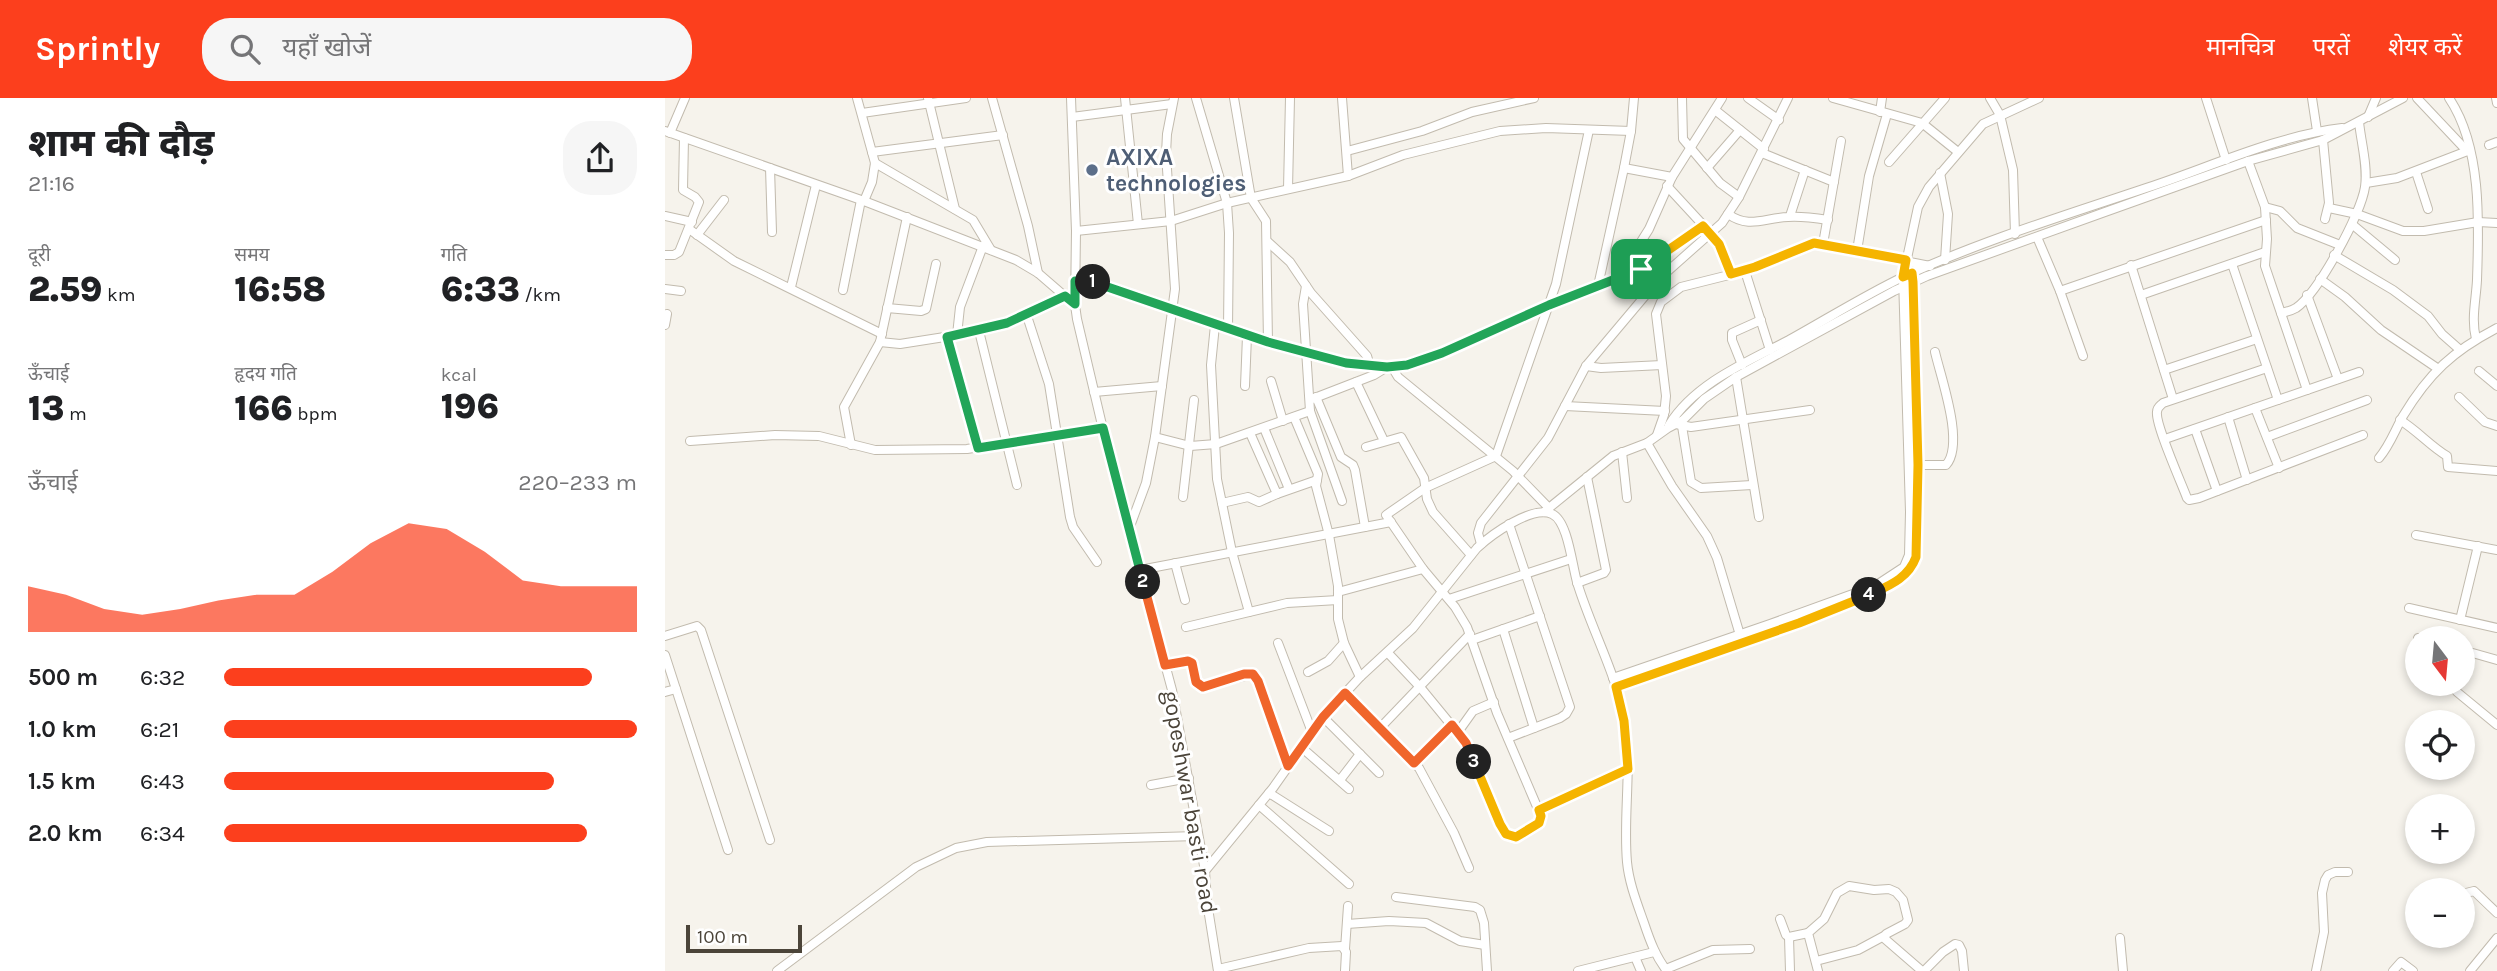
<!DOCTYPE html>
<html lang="hi">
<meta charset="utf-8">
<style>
body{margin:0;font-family:Karla,"Noto Sans Devanagari",sans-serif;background:#f6f6f6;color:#202124;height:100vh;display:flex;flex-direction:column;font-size:26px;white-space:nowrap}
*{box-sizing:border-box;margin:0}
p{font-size:23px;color:#757577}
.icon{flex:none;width:38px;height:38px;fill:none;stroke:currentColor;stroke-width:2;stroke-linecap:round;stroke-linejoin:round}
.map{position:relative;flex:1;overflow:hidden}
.sheet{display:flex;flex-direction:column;background:#fff;width:665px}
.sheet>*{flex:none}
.needle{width:46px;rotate:164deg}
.tools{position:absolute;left:1740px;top:528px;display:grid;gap:14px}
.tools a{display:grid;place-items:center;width:70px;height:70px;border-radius:50%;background:#fff;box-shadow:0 4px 10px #0003;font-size:35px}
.scale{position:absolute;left:21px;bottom:18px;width:116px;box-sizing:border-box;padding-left:7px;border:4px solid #4b4439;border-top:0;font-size:19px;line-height:24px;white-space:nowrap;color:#4b4439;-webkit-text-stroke:5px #fff;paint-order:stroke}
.pin{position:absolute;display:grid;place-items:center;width:60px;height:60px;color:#fff;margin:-30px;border-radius:14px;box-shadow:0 4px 10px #0006}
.km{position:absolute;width:35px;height:35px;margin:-18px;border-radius:50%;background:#222;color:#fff;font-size:19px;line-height:35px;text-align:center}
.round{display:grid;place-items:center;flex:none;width:74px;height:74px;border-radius:28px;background:#f6f6f6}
.headline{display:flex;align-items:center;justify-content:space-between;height:119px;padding:0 28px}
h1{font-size:38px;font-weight:800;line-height:52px}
.stats{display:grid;grid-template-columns:repeat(3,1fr);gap:10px;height:119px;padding:7px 28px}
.stats div{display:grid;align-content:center}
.stats b{font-size:35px;font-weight:800}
.stats small{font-size:19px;font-weight:400}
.stats p{font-size:19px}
.chart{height:196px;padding:14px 28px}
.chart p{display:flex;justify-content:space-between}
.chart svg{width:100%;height:126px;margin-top:7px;fill:#fc3f1d;opacity:.7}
ul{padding:0 28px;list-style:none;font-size:23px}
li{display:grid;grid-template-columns:112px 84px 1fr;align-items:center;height:52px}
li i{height:18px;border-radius:9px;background:#fc3f1d}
header{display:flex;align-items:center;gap:42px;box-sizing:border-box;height:98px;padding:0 35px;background:#fc3f1d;color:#fff}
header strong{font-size:33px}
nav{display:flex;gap:38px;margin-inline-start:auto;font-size:24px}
.search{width:490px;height:63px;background:#f6f6f6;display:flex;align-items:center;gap:18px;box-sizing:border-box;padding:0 24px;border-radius:28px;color:#757577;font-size:26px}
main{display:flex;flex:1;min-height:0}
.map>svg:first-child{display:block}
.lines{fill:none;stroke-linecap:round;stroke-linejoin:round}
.minor-casing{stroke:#c2bbae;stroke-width:10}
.minor{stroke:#fff;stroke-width:8}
.split-1-casing{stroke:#fff;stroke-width:14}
.split-2-casing{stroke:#fff;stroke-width:14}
.split-3-casing{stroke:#fff;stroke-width:14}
.split-4-casing{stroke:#fff;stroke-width:14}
.split-5-casing{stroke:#fff;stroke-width:14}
.split-1{stroke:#22a559;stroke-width:9}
.split-2{stroke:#22a559;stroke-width:9}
.split-3{stroke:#f0652b;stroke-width:9}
.split-4{stroke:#f5b400;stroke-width:9}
.split-5{stroke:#f5b400;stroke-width:9}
.service-dot{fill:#5c6f8a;stroke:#fff;stroke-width:2.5}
.labels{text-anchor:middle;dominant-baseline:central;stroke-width:6;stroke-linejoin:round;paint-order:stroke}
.service-label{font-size:23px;font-weight:bold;fill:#4e5e75;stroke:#fff;text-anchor:start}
.street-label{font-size:23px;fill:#4b4439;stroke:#fff}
</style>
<header>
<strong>Sprintly</strong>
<div class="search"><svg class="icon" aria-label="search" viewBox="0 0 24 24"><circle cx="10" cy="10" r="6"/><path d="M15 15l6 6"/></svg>यहाँ खोजें</div>
<nav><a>मानचित्र</a><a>परतें</a><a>शेयर करें</a></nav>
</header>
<main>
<section class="sheet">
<div class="headline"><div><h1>शाम की दौड़</h1><p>21:16</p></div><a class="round"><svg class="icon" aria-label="share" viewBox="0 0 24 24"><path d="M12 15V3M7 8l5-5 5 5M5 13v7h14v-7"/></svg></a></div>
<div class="stats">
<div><p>दूरी</p><b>2.59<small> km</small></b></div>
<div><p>समय</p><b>16:58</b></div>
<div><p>गति</p><b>6:33<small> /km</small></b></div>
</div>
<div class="stats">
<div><p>ऊँचाई</p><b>13<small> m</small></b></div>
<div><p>हृदय गति</p><b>166<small> bpm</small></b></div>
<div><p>kcal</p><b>196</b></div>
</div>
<div class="chart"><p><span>ऊँचाई</span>220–233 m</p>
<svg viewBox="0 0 160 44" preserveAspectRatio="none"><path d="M0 44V28L10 31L20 36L30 38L40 36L50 33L60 31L70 31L80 23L90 13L100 6L110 8L120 16L130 26L140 28L150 28L160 28V44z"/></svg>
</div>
<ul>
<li><b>500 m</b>6:32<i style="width:89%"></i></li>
<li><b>1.0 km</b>6:21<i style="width:100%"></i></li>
<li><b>1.5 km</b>6:43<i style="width:80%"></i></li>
<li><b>2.0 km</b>6:34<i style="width:88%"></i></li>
</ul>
</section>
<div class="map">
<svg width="1832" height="873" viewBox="0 0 1832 873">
<rect width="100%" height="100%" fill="#f6f3ec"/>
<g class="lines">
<g class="minor-casing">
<g id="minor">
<polyline points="192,0 210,65 207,84 199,103"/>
<polyline points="263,0 290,111"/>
<polyline points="327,0 363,128 373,175"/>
<polyline points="406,0 411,133 410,207 412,221 445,361 507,592 540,773 542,804 553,873"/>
<polyline points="460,0 473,126"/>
<polyline points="531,0 562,105 564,135 563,231"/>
<polyline points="569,0 586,100 601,123 603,244"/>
<polyline points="677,0 683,78"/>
<polyline points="1017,0 1018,41 1055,85 1074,99"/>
<polyline points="1083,0 1114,22"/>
<polyline points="1168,0 1257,25 1293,54"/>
<polyline points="1325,0 1335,17 1348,72 1350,136"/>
<polyline points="1541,0 1561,62"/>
<polyline points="1647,0 1652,33"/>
<polyline points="1752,0 1802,53"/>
<path d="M1784,0C1817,49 1814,125 1812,182C1811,202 1806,221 1811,241"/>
<polyline points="1831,0 1832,5"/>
<polyline points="1050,12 1099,51"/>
<polyline points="1215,14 1217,0"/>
<polyline points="197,15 301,0"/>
<polyline points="407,19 507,6"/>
<polyline points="1703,19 1711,0"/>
<polyline points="0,33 199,103 351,162 373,175 410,207"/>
<polyline points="5,35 20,0"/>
<polyline points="1658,42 1664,105 1660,121"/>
<polyline points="1824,47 1832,44"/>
<polyline points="682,53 757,33 807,14 869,0"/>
<polyline points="207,54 338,37"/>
<polyline points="1097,55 1169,84"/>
<polyline points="1583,63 1600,109 1602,141 1600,168 1642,292"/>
<polyline points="1224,64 1280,0"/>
<polyline points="210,65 308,122 326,152"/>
<polyline points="105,70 107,134"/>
<polyline points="959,70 1007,79"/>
<polyline points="1042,70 1075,32"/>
<polyline points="1751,74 1763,111"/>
<polyline points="1275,75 1283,116 1280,162"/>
<polyline points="1701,85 1732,80 1805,52"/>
<polyline points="1002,88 1050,140 1066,176"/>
<polyline points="623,91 625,0"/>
<polyline points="1600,109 1615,113 1632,130 1675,147"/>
<polyline points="1664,110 1692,116 1738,133 1759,133 1813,124 1832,125"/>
<path d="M1063,116C1084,131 1099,120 1123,119C1136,118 1150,120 1163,122"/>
<polyline points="0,118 27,124"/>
<polyline points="1125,118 1140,72"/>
<polyline points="1688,127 1730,162"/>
<polyline points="24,131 69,163 217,236"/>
<polyline points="411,133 506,123 562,105 683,78 738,57 835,33 881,30 966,33"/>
<polyline points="32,137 59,102"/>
<polyline points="1372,139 1395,193 1418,258"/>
<polyline points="603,144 625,164 646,195 702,258 705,268"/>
<polyline points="1158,146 1176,43"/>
<polyline points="1192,153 1204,78 1222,16"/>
<polyline points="0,157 9,157 14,154 34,104 30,99 18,92 19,40"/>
<polyline points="1669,157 1728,192 1763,218 1777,236 1794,251"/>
<polyline points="1567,166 1613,302"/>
<polyline points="1466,167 1508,301"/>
<polyline points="1080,173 1105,252"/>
<polyline points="957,180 962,166 984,131 1007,79 1057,0"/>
<polyline points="1655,181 1680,199 1716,232 1772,270"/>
<polyline points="410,183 425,183 438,186 508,213 642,255 681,265 732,269 777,255 884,207 976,171 1039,128"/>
<polyline points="641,188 638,206 645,313 677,403"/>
<polyline points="933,188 959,70 966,33 969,0"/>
<polyline points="126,189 151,87"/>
<polyline points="0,191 16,193"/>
<polyline points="178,192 196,102"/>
<polyline points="1395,193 1601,122"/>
<polyline points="1476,197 1600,154"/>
<polyline points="1642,197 1673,281"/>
<polyline points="222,210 256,213 261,211 271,166"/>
<path d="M1616,215C1621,214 1626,213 1631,210C1653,195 1696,116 1700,89C1703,68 1696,44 1694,24"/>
<polyline points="362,218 384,286 405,419 408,429 432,464"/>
<polyline points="0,227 2,216"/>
<polyline points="550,227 546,267 552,381 567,454 584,514"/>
<polyline points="314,233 352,387"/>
<polyline points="292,237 295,209 318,148"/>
<polyline points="282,238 313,350"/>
<polyline points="215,244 235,246 305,235 351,222 400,198"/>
<polyline points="1077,267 1067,242 1067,235 1096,222"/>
<polyline points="921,268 936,270 997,267"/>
<polyline points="727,269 733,279 848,373 884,410"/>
<path d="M1602,270L1498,305C1495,308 1492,309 1492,314C1490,326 1516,384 1522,400L1524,402L1534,400L1698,337"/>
<polyline points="1499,272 1592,241"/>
<polyline points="1814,273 1832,288"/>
<polyline points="1071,279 1094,419"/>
<polyline points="606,283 618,323"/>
<polyline points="691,284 719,343"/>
<polyline points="580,288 582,238"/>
<polyline points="429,294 497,288"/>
<polyline points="651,299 676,359 688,367 690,372 700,429"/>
<polyline points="1794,299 1820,324 1832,328"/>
<polyline points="647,301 709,277 722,269"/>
<polyline points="900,308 1000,313"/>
<polyline points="1590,310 1614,370"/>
<polyline points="629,319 653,376 651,388 664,437 673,488 673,521 679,545 695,579"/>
<polyline points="1563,319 1582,382"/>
<path d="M1735,322C1754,334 1764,347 1782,358L1783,369L1832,373"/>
<polyline points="1011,326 1026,329 1145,312"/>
<path d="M1004,327C1030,285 1082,264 1124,242C1162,221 1200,197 1240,178C1323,140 1414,113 1499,84C1556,64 1618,37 1677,30"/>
<polyline points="1017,328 1026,384 1036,390 1087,387"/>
<polyline points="599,330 624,391"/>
<polyline points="1530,331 1552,393"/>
<polyline points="585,335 612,396"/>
<polyline points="992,337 999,317 1001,298 991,216 996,204 1016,189 1080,173 1149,145 1265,168"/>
<polyline points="490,339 525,348 551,346 645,313"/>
<polyline points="1602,339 1702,302"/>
<polyline points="1500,341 1694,274"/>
<polyline points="25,343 110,337 154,338 210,352 302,351 437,330"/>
<polyline points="982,345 1007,388 1042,438 1052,460 1075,537"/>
<polyline points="186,347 179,309 215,244 242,119"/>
<polyline points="701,349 736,339 759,380 762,401 768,414 806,457"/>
<polyline points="957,354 962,400"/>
<path d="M1714,360C1725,347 1730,332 1738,318C1764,275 1788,253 1832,230"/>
<path d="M1253,367H1281C1300,346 1276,280 1270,254"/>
<polyline points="518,399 529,302"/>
<polyline points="557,405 583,399 594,404 612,396 652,382"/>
<polyline points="879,414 948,358 982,345 1003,330 1018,322 1039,301 1071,279 1229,193 1262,178 1440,114 1583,63 1658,42 1738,0"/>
<polyline points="464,431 481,385 490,339 510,191 501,56 502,36 509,0"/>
<polyline points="1751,437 1832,452"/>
<polyline points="816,446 813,435 816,425 883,340 921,268 995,180 1057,125 1074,99 1123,0"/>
<polyline points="510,465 520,502"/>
<polyline points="475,472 726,424"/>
<polyline points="912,485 939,475 941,472 922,379"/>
<polyline points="673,494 758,471"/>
<polyline points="784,501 906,461"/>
<polyline points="1744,510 1832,530"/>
<polyline points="1795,522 1813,448"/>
<polyline points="521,529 622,505 673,502"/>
<polyline points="838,531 869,630"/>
<polyline points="0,538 32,528 36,532 105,742"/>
<polyline points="1753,540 1756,541"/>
<polyline points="807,542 875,518"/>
<polyline points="613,545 647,634"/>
<polyline points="1797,552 1832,562"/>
<polyline points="723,555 755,589 801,645 841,736 851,739 874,725 876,718 832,615 802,529 790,509 758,471 721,417 760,390 831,358 891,186 924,32"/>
<polyline points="0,557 63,752"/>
<polyline points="500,567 523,563 527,565 531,584 538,589 588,576 593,583 623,668"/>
<polyline points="643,574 663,563 679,545"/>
<polyline points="948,580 1105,526 1210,488 1239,469 1244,457 1245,414 1238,179 1253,109 1264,89 1318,26 1374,0"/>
<path d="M951,589L1191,503C1214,492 1242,485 1251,459L1253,367L1248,182"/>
<polyline points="0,594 11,591"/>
<polyline points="1792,594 1832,627"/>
<polyline points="680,595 754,670 789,735 804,770"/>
<polyline points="658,619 714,675"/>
<polyline points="715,630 805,536"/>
<polyline points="793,634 808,613 829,604"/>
<polyline points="843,640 895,620 901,616 905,609 844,426"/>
<polyline points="636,649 684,691"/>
<polyline points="749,665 787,627"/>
<polyline points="675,682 695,656"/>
<polyline points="486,687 524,680"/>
<polyline points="604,695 664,733"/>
<polyline points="594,707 684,786"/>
<polyline points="874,712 963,671"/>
<path d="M540,773L608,690L658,619L695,579L748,530L812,450C826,437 867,407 887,416C903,423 907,467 912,484C926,531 952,576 960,625C967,671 958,718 962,764C964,785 972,805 979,825C985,843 991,859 1002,873"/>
<polyline points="731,799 810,809 815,812 819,825 822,873"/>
<polyline points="1797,800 1801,795 1809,793 1832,815"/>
<polyline points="1115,821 1121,837 1124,839 1143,835"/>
<polyline points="682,826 724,823 761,825 795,843 820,847"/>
<polyline points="1124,839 1125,873"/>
<polyline points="1455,840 1458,873"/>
<polyline points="680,851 683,808"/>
<polyline points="970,859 976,873"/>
<polyline points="1151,863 1193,852 1219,838"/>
<polyline points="553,871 644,850 677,848 681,854 680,873"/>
<polyline points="1001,871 1048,852 1085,851"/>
<polyline points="112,873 251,769 291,750 322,744 532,738"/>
<polyline points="913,873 989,854"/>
<polyline points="1153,873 1143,835 1159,821 1172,795 1184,788 1209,792 1224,791 1231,794 1238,802 1243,822 1240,826 1221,836 1220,841 1257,873"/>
<polyline points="1259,873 1278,854 1290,846 1294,847 1297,853 1299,873"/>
<polyline points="1651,873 1659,834 1657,795 1660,782 1663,777 1670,774 1683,774"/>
<polyline points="1728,873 1736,864 1748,873"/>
<polyline points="1805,873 1832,840"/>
</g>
</g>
<use href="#minor" class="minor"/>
</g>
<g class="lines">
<g class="split-1-casing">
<polyline id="split-1" points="428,184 603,244 681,265 722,269 742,267 777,255 884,207 976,171"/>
</g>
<g class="split-2-casing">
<polyline id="split-2" points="428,184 410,183 410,206 400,198 342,225 282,239 313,350 438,330 478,484"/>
</g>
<g class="split-3-casing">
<polyline id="split-3" points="478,484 500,567 523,563 527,565 531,584 538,589 579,576 588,576 593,583 623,668 658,619 680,595 749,665 787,627 801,645 809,664"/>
</g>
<g class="split-4-casing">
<polyline id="split-4" points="809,664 835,726 841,736 851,739 874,725 876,718 874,712 963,671 959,623 951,589 1134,525 1204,497"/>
</g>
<g class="split-5-casing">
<path id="split-5" d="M976,171L1038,128L1054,146L1066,176L1090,169L1149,145L1241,162L1238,179L1247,175L1248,184L1253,367L1251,459C1243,481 1223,488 1204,497"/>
</g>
<use href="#split-1" class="split-1"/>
<use href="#split-2" class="split-2"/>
<use href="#split-3" class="split-3"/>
<use href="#split-4" class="split-4"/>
<use href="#split-5" class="split-5"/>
</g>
<circle class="service-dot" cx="427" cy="72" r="7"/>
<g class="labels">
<g class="service-label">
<text x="441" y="59">AXIXA<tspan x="441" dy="26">technologies</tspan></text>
</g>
<g class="street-label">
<text transform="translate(525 704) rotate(80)">gopeshwar basti road</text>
</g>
</g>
</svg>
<div class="tools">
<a><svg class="needle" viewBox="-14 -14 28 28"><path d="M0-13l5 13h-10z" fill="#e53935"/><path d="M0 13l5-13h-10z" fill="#757577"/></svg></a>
<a><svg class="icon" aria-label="locate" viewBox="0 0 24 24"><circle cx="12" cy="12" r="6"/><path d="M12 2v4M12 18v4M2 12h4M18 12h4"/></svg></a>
<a>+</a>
<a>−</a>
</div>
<div class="scale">100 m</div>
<div class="pin" style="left:976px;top:171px;background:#1e9e55"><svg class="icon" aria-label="arrive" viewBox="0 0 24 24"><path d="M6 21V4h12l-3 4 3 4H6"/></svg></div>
<b class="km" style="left:428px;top:184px">1</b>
<b class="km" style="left:478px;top:484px">2</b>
<b class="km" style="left:809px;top:664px">3</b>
<b class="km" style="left:1204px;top:497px">4</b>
</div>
</main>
